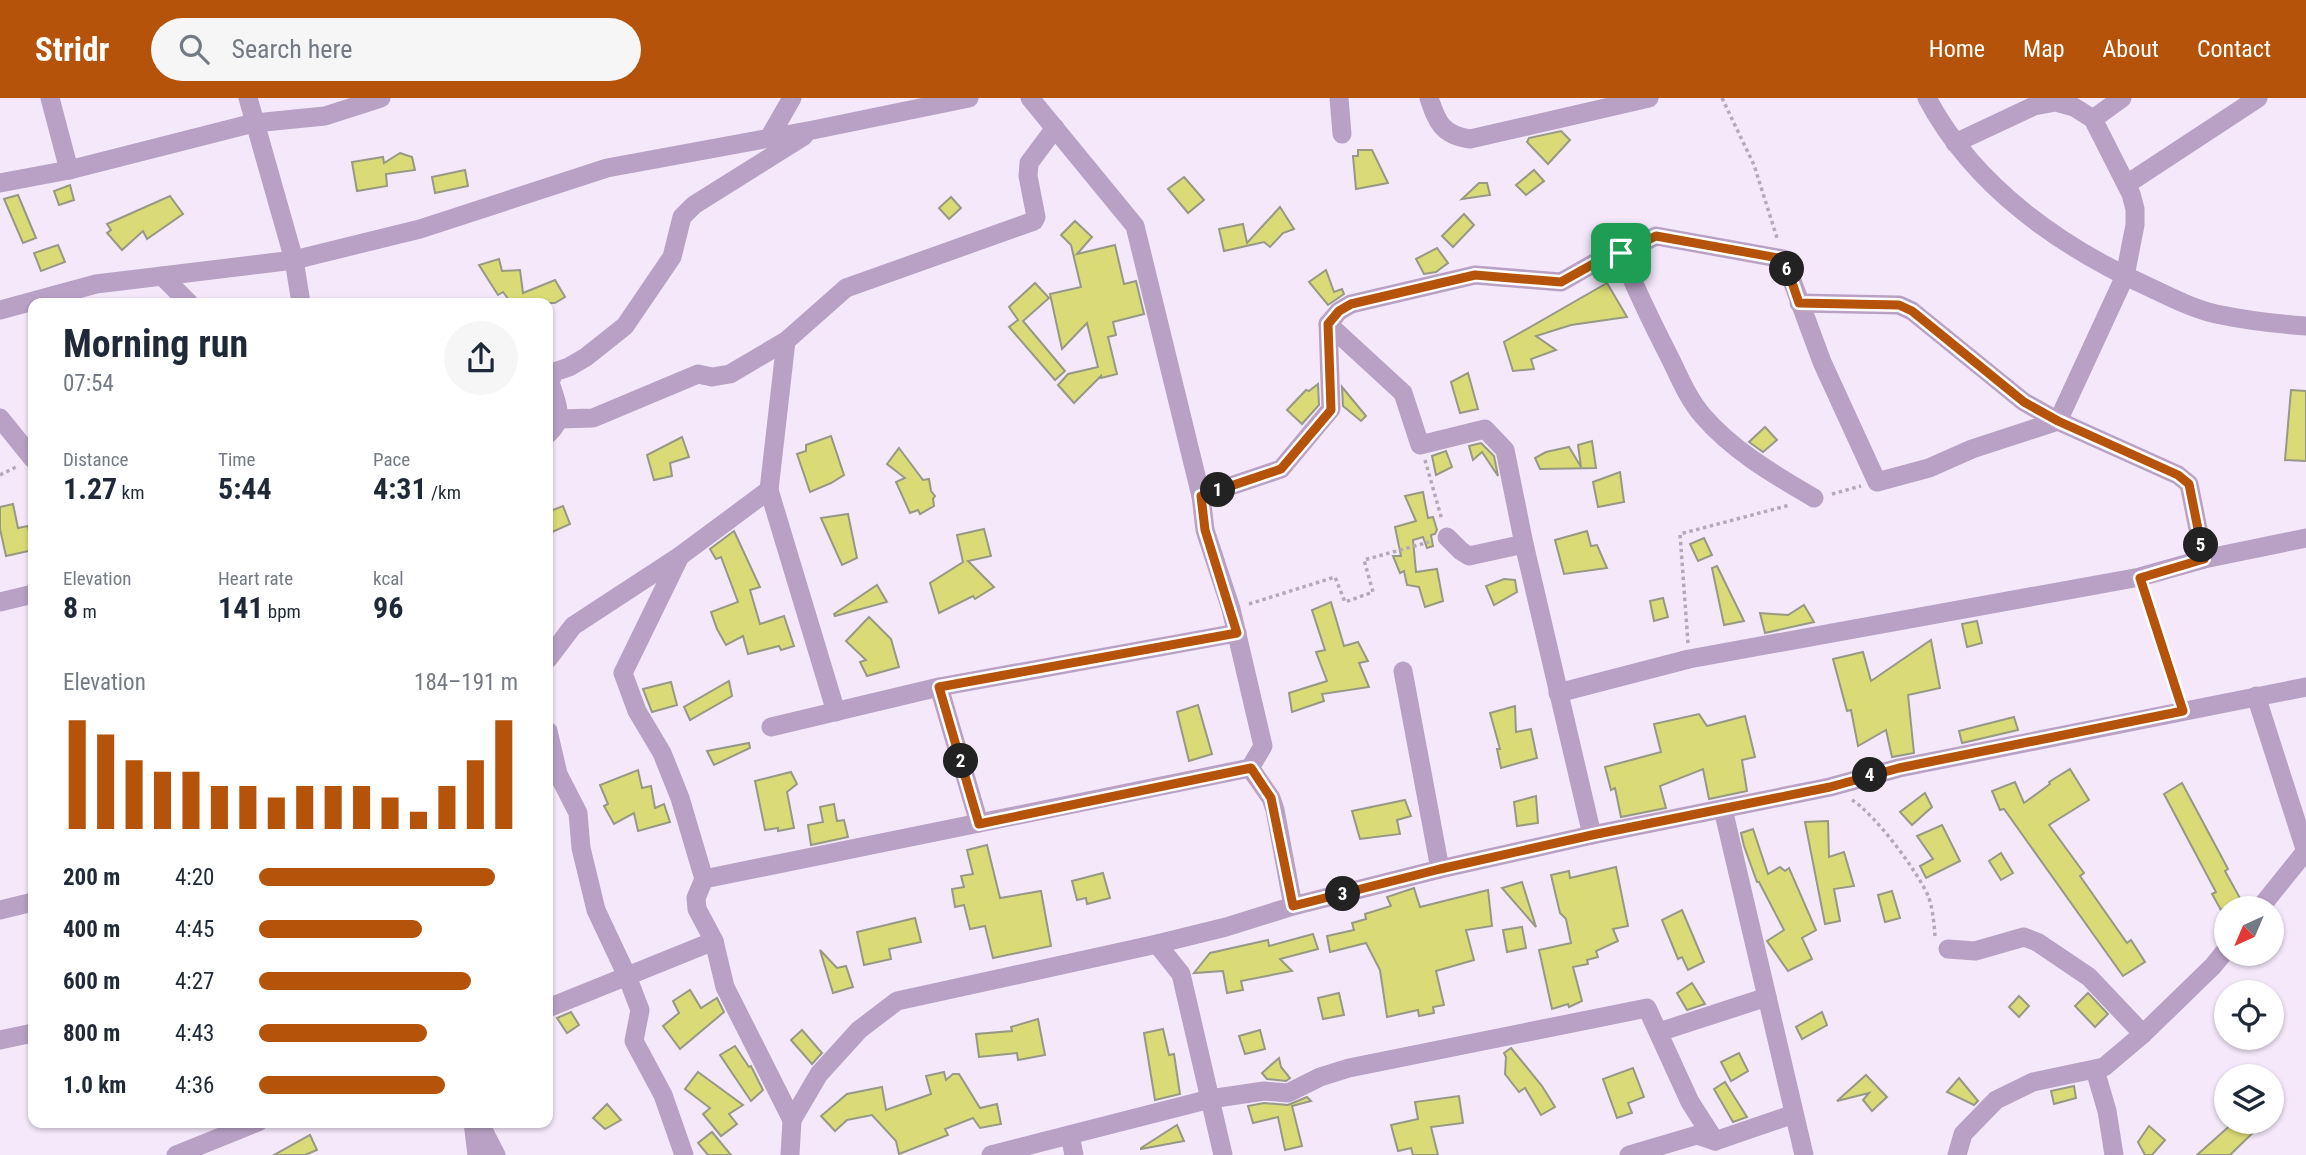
<!DOCTYPE html>
<meta charset="utf-8">
<style>
body{margin:0;font-family:"Roboto Condensed",sans-serif;background:#f6f6f7;color:#1f2937;height:100vh;display:flex;flex-direction:column;font-size:26px;white-space:nowrap}
*{box-sizing:border-box;margin:0}
p{font-size:23px;color:#747a83}
.icon{flex:none;width:38px;height:38px;fill:none;stroke:currentColor;stroke-width:2;stroke-linecap:round;stroke-linejoin:round}
.map{position:relative;flex:1;overflow:hidden}
.side{position:absolute;left:28px;top:200px;width:525px;height:830px;display:flex;flex-direction:column;background:#fff;border-radius:14px;box-shadow:0 2px 5px #0004}
.side>*{flex:none}
.needle{width:46px;rotate:224deg}
.controls{position:absolute;left:2214px;top:798px;display:grid;gap:14px}
.controls a{display:grid;place-items:center;width:70px;height:70px;border-radius:50%;background:#fff;box-shadow:0 2px 5px #0004;font-size:35px}
.pin{position:absolute;display:grid;place-items:center;width:60px;height:60px;color:#fff;margin:-30px;border-radius:14px;box-shadow:0 4px 10px #0006}
.km{position:absolute;width:35px;height:35px;margin:-18px;border-radius:50%;background:#222;color:#fff;font-size:19px;line-height:35px;text-align:center}
.round{display:grid;place-items:center;flex:none;width:74px;height:74px;border-radius:37px;background:#f6f6f7}
.summary{display:flex;align-items:center;justify-content:space-between;height:119px;padding:0 35px}
h1{font-size:38px;font-weight:700;line-height:52px}
.metrics{display:grid;grid-template-columns:repeat(3,1fr);gap:10px;height:119px;padding:7px 35px}
.metrics div{display:grid;align-content:center}
.metrics b{font-size:30px;font-weight:700}
.metrics small{font-size:19px;font-weight:400}
.metrics p{font-size:19px}
.chart{height:196px;padding:14px 35px}
.chart p{display:flex;justify-content:space-between}
.chart svg{width:100%;height:126px;margin-top:7px;stroke:#b45309;stroke-width:6}
ul{padding:0 35px;list-style:none;font-size:23px}
li{display:grid;grid-template-columns:112px 84px 1fr;align-items:center;height:52px}
li i{height:18px;border-radius:9px;background:#b45309}
header{display:flex;align-items:center;gap:42px;box-sizing:border-box;height:98px;padding:0 35px;background:#b45309;color:#fff}
header strong{font-size:33px}
nav{display:flex;gap:38px;margin-inline-start:auto;font-size:24px}
.search{width:490px;height:63px;background:#f6f6f7;display:flex;align-items:center;gap:18px;box-sizing:border-box;padding:0 24px;border-radius:38px;color:#747a83;font-size:26px}
.map>svg:first-child{display:block}
.building{fill:#dadb76;stroke:#979885;stroke-width:2}
.lines{fill:none;stroke-linecap:round;stroke-linejoin:round}
.path{stroke:#b3aab8;stroke-width:3.5;stroke-dasharray:3.5 3.5;stroke-linecap:butt}
.minor{stroke:#b8a1c4;stroke-width:19}
.route-casing{stroke:#fff;stroke-width:14}
.route{stroke:#b45309;stroke-width:9}
</style>
<header>
<strong>Stridr</strong>
<div class="search"><svg class="icon" aria-label="search" viewBox="0 0 24 24"><circle cx="10" cy="10" r="6"/><path d="M15 15l6 6"/></svg>Search here</div>
<nav><a>Home</a><a>Map</a><a>About</a><a>Contact</a></nav>
</header>
<div class="map">
<svg width="2306" height="1057" viewBox="0 0 2306 1057">
<rect width="100%" height="100%" fill="#f4e8fa"/>
<g class="building">
<polygon points="1561,33 1570,42 1548,66 1527,44 1529,40"/>
<polygon points="1358,52 1372,52 1388,85 1356,91 1353,58 1358,58"/>
<polygon points="400,55 412,59 415,72 386,76 387,88 357,93 352,64 383,59 384,65"/>
<polygon points="465,72 468,88 435,95 432,79"/>
<polygon points="1534,72 1544,83 1526,97 1516,87"/>
<polygon points="1184,79 1204,102 1188,115 1168,91"/>
<polygon points="1479,85 1487,85 1490,97 1462,101"/>
<polygon points="70,87 74,102 59,107 54,93"/>
<polygon points="18,97 36,140 23,145 4,101"/>
<polygon points="170,98 183,116 147,141 143,133 122,152 107,135 111,132 107,126"/>
<polygon points="951,99 961,110 949,121 939,110"/>
<polygon points="1280,109 1294,131 1283,135 1270,149 1264,144 1224,153 1219,131 1243,126 1247,145"/>
<polygon points="1464,116 1474,127 1453,149 1442,138"/>
<polygon points="1075,123 1092,139 1077,156 1115,147 1124,186 1136,183 1144,216 1113,224 1116,237 1108,239 1117,276 1101,280 1101,278 1074,305 1058,287 1068,276 1098,269 1087,225 1062,251 1050,196 1081,189 1071,147 1061,137"/>
<polygon points="58,147 65,164 41,173 34,155"/>
<polygon points="1437,150 1448,165 1436,174 1424,176 1416,161"/>
<polygon points="499,161 502,173 520,172 523,195 555,182 565,199 555,205 503,205 509,202 503,194 498,197 479,167"/>
<polygon points="1326,172 1334,194 1342,191 1344,196 1328,207 1309,184"/>
<polygon points="1035,185 1049,200 1023,223 1065,273 1055,282 1009,229 1018,222 1009,209"/>
<polygon points="1607,185 1627,219 1571,227 1536,238 1556,252 1531,261 1534,271 1513,273 1504,244"/>
<polygon points="1468,275 1478,311 1460,315 1451,284"/>
<polygon points="1318,286 1319,307 1302,326 1287,312 1306,292 1309,293"/>
<polygon points="1342,289 1366,318 1361,323 1343,308"/>
<polygon points="2291,292 2306,293 2306,363 2285,362"/>
<polygon points="1765,329 1777,342 1763,354 1749,344"/>
<polygon points="831,338 844,377 831,385 810,394 797,356 806,353 806,347"/>
<polygon points="682,339 689,359 670,365 672,378 654,382 647,357"/>
<polygon points="1592,343 1596,370 1540,371 1535,360 1546,354 1569,349 1581,369 1578,347"/>
<polygon points="1481,345 1494,358 1498,378 1482,354 1473,362 1469,348"/>
<polygon points="899,350 923,382 929,381 931,393 935,398 933,401 934,408 920,416 918,412 910,415 896,384 905,380 887,366"/>
<polygon points="1446,353 1452,369 1436,377 1432,358"/>
<polygon points="1620,374 1624,404 1598,409 1593,384"/>
<polygon points="1423,394 1428,420 1433,419 1437,432 1435,436 1431,437 1433,448 1427,450 1423,439 1413,442 1416,474 1437,471 1443,503 1425,509 1419,489 1407,487 1404,473 1400,475 1393,458 1401,458 1395,429 1416,423 1405,398"/>
<polygon points="13,406 18,430 28,428 29,433 33,433 33,452 6,458 0,431 0,409"/>
<polygon points="563,408 570,426 548,436 548,414"/>
<polygon points="848,416 857,460 842,467 821,420"/>
<polygon points="984,431 991,458 968,463 994,489 975,501 973,498 939,515 930,485 963,464 957,437"/>
<polygon points="734,433 760,489 750,492 760,526 784,518 794,548 781,552 779,548 748,556 743,538 726,547 717,531 711,514 738,504 721,459 716,461 710,451"/>
<polygon points="1587,433 1591,448 1597,447 1607,470 1564,476 1555,442"/>
<polygon points="1704,440 1712,457 1698,463 1690,446"/>
<polygon points="1717,468 1744,523 1724,527 1712,470"/>
<polygon points="1504,481 1515,482 1517,494 1494,507 1486,488"/>
<polygon points="877,487 887,504 835,518 834,516"/>
<polygon points="1663,500 1668,519 1654,523 1650,503"/>
<polygon points="1331,504 1344,548 1358,544 1368,563 1359,565 1369,589 1322,596 1324,603 1292,614 1289,595 1327,583 1316,554 1325,552 1312,512"/>
<polygon points="1804,507 1814,524 1765,535 1760,515 1788,517"/>
<polygon points="869,519 891,541 899,569 867,578 860,564 866,562 846,543"/>
<polygon points="1977,523 1982,545 1967,549 1962,526"/>
<polygon points="1931,542 1940,590 1908,597 1914,655 1892,659 1886,632 1858,648 1851,612 1847,613 1833,561 1863,554 1871,583"/>
<polygon points="729,583 732,598 690,622 684,609"/>
<polygon points="671,584 677,607 652,614 643,591"/>
<polygon points="1198,607 1212,656 1189,663 1177,614"/>
<polygon points="1515,608 1516,634 1531,631 1537,660 1501,670 1497,651 1500,651 1490,615"/>
<polygon points="1699,616 1707,628 1745,618 1755,659 1742,662 1747,693 1709,701 1703,671 1660,688 1666,710 1621,719 1615,690 1611,692 1605,669 1661,654 1654,626"/>
<polygon points="2014,619 2018,632 1962,645 1959,633"/>
<polygon points="749,645 750,650 714,667 707,653"/>
<polygon points="2070,671 2089,702 2049,727 2084,775 2080,778 2127,845 2131,842 2145,864 2123,878 2004,711 2000,712 1992,693 2015,684 2024,705 2050,686 2049,684"/>
<polygon points="638,672 642,690 651,688 655,710 664,706 670,724 638,733 634,715 614,726 604,708 608,706 600,687"/>
<polygon points="791,674 797,686 787,694 794,730 778,733 778,730 765,732 755,683"/>
<polygon points="2182,685 2228,771 2225,773 2241,802 2221,812 2212,796 2216,794 2164,696"/>
<polygon points="1925,695 1932,709 1912,727 1900,714"/>
<polygon points="1536,698 1538,725 1517,728 1514,704"/>
<polygon points="1405,702 1411,718 1397,722 1400,736 1360,741 1352,713"/>
<polygon points="834,706 837,723 844,722 848,739 811,747 808,727 823,724 820,709"/>
<polygon points="1828,723 1829,759 1844,754 1854,788 1834,791 1840,823 1825,826 1805,724"/>
<polygon points="1942,727 1960,763 1926,780 1920,768 1933,761 1917,738"/>
<polygon points="1753,731 1768,776 1780,769 1785,773 1789,770 1816,832 1802,840 1812,861 1788,873 1767,843 1784,832 1759,784 1757,784 1744,748 1741,735"/>
<polygon points="987,747 1000,800 1041,793 1051,848 993,860 985,828 970,831 964,807 955,809 952,791 964,789 961,778 973,776 967,752"/>
<polygon points="2001,755 2013,775 2001,782 1989,763"/>
<polygon points="1616,769 1628,828 1613,831 1618,843 1596,853 1598,859 1587,862 1588,866 1573,869 1582,903 1569,909 1568,906 1552,911 1539,852 1571,845 1566,821 1560,815 1551,777 1569,773 1570,780"/>
<polygon points="1103,775 1110,800 1087,806 1086,800 1077,802 1072,783"/>
<polygon points="1522,784 1536,829 1502,790"/>
<polygon points="1414,790 1420,809 1488,792 1492,828 1466,832 1474,862 1436,873 1444,907 1433,909 1434,915 1419,918 1418,912 1387,919 1380,872 1366,845 1330,854 1327,838 1354,832 1352,825 1366,821 1365,816 1391,808 1387,799"/>
<polygon points="1892,793 1900,820 1885,824 1878,797"/>
<polygon points="1682,812 1704,864 1688,872 1682,859 1678,861 1662,822"/>
<polygon points="915,820 921,844 889,851 891,861 864,867 857,834"/>
<polygon points="1522,829 1526,850 1507,854 1503,832"/>
<polygon points="1313,836 1318,851 1280,861 1292,873 1241,883 1243,892 1227,895 1223,873 1194,875 1210,855 1268,842 1269,848"/>
<polygon points="820,852 837,870 846,868 853,889 833,895"/>
<polygon points="1692,885 1705,906 1687,912 1677,895"/>
<polygon points="690,892 701,910 717,900 724,914 680,951 663,928 679,915 673,903"/>
<polygon points="1339,895 1344,917 1323,921 1318,900"/>
<polygon points="2088,895 2108,916 2095,929 2075,908"/>
<polygon points="2019,898 2029,908 2019,919 2009,909"/>
<polygon points="571,914 579,927 567,935 557,920"/>
<polygon points="1822,914 1827,927 1802,941 1796,929"/>
<polygon points="1038,921 1045,957 1018,962 1017,955 979,959 976,936 1012,933 1011,929"/>
<polygon points="1163,931 1169,957 1174,956 1180,996 1155,1002 1144,935"/>
<polygon points="802,932 822,955 812,966 791,942"/>
<polygon points="1260,932 1265,951 1245,956 1239,938"/>
<polygon points="735,948 749,969 751,968 763,992 751,1003 720,957"/>
<polygon points="1511,950 1542,988 1555,1009 1541,1017 1525,990 1519,994 1505,976 1506,959 1504,955"/>
<polygon points="1739,955 1748,973 1731,983 1721,964"/>
<polygon points="1279,960 1281,969 1290,980 1286,983 1267,981 1262,975"/>
<polygon points="1633,970 1644,999 1628,1005 1632,1015 1617,1020 1603,981"/>
<polygon points="698,974 743,1007 729,1016 737,1026 721,1038 703,1016 710,1010 685,991"/>
<polygon points="944,974 946,982 953,976 959,976 980,1010 997,1006 1001,1026 980,1030 973,1020 945,1031 948,1037 899,1056 896,1043 872,1017 847,1022 835,1033 821,1018 847,996 882,989 886,1012 931,996 926,978"/>
<polygon points="1866,977 1887,999 1872,1013 1863,1002 1869,995 1837,1003"/>
<polygon points="1959,980 1978,1003 1974,1007 1947,994"/>
<polygon points="1725,984 1747,1019 1733,1024 1714,991"/>
<polygon points="2074,988 2076,1000 2054,1006 2051,993"/>
<polygon points="1459,998 1463,1025 1431,1029 1438,1057 1413,1057 1411,1050 1398,1053 1391,1027 1418,1021 1415,1004"/>
<polygon points="1307,999 1311,1003 1292,1008 1302,1048 1285,1052 1278,1019 1253,1025 1248,1008 1264,1005 1288,1007"/>
<polygon points="607,1006 621,1022 605,1031 593,1020"/>
<polygon points="2234,1024 2264,1024 2230,1057 2197,1057"/>
<polygon points="1177,1027 1184,1043 1141,1051 1141,1050"/>
<polygon points="2149,1028 2165,1042 2152,1057 2145,1057 2138,1044"/>
<polygon points="712,1034 731,1057 708,1057 698,1045"/>
<polygon points="310,1037 317,1052 305,1057 274,1057"/>
</g>
<g class="lines">
<g class="path">
<polyline points="1722,0 1754,67 1778,143"/>
<polyline points="1425,362 1442,422"/>
<polyline points="0,377 18,368"/>
<polyline points="1832,396 1861,388"/>
<polyline points="2145,495 2178,597"/>
<polyline points="1249,506 1335,479 1345,504 1373,494 1364,462 1429,444"/>
<polyline points="1688,545 1680,436 1790,407"/>
<path d="M1852,702C1875,716 1919,775 1929,800C1933,813 1934,825 1935,838"/>
</g>
<g class="minor">
<polyline points="50,0 69,72"/>
<polyline points="248,0 294,162 301,205"/>
<polyline points="1339,0 1342,36"/>
<path d="M1429,0C1437,24 1442,37 1470,41L1649,0"/>
<path d="M1927,0C1974,89 2062,150 2151,190C2172,200 2194,211 2216,216C2245,222 2276,226 2306,228"/>
<polyline points="2093,21 2122,0"/>
<polyline points="769,40 792,0"/>
<polyline points="0,85 69,72 254,25 325,18 381,0"/>
<polyline points="2127,86 2258,0"/>
<path d="M1621,155C1636,192 1653,227 1671,262C1680,281 1689,302 1703,318C1733,353 1775,377 1814,400"/>
<polyline points="162,178 189,205"/>
<polyline points="1799,205 1899,207 1912,213 2024,304 2058,323 2178,377 2189,386 2204,461"/>
<polyline points="0,212 96,186 294,162 420,131 607,70 813,32 969,0"/>
<polyline points="1328,226 1403,295 1420,347 1485,331 1505,352 1524,446 1592,737"/>
<polyline points="0,320 33,361"/>
<polyline points="559,321 593,320 698,276 712,279 730,276 786,243 846,190 1034,123 1036,119 1028,78 1029,65 1055,30"/>
<path d="M548,336C566,320 556,305 550,284L554,274L569,269L586,259L625,228L672,159L682,119L694,107L804,38"/>
<polyline points="769,392 836,614"/>
<polyline points="1201,398 1281,371 1331,311 1328,226 1339,213 1351,206 1475,177 1561,184 1610,156 1621,155 1656,138 1784,161 1822,264 1877,384 1929,370 1972,351 2058,323 2125,178 2135,127 2135,111 2131,96 2093,21 2074,9 2056,4 2034,8 1955,45"/>
<polyline points="1447,439 1461,453 1469,458 1524,446"/>
<polyline points="680,458 623,575 637,613 662,655 680,700 704,781 696,800 697,811 714,843 725,889 792,1022 790,1057"/>
<polyline points="0,504 33,496"/>
<polyline points="548,561 573,528 680,458 769,392 786,243"/>
<polyline points="1403,573 1440,771"/>
<polyline points="939,589 979,725"/>
<polyline points="1558,595 1689,561 2140,479 2204,461 2306,440"/>
<polyline points="2256,598 2306,754"/>
<polyline points="771,629 939,589 1237,535"/>
<polyline points="548,633 558,676 578,715 581,750 596,812 627,878 640,912 634,943 663,997 684,1057"/>
<polyline points="1250,670 1271,700 1275,712 1293,808"/>
<polyline points="1723,711 1804,1057"/>
<polyline points="704,781 1250,670 1263,648 1231,511 1205,432 1201,398 1135,128 1030,0"/>
<polyline points="2260,810 2305,754"/>
<polyline points="0,812 33,804"/>
<polyline points="1157,846 1181,876 1223,1057"/>
<polyline points="1948,851 1975,853 2024,839 2037,844 2089,879 2143,936 2213,868 2226,852"/>
<polyline points="548,910 714,843"/>
<polyline points="1659,934 1767,899"/>
<polyline points="0,942 33,935"/>
<polyline points="2095,972 2107,1013 2114,1057"/>
<polyline points="792,1022 819,976 859,932 897,903 1157,846 1226,829 1293,808 1440,771 1592,737 1830,689 1899,670 2306,589"/>
<polyline points="473,1024 477,1057"/>
<polyline points="479,1024 496,1057"/>
<polyline points="1070,1037 1074,1057"/>
<polyline points="176,1057 258,1024"/>
<polyline points="991,1057 1210,1001 1264,993 1288,995 1320,979 1349,970 1647,910 1690,1004 1715,1043"/>
<polyline points="1629,1057 1697,1037 1715,1043 1794,1016"/>
<polyline points="1957,1057 1963,1036 1996,1002 2033,984 2104,969 2143,936"/>
</g>
</g>
<g class="lines">
<g class="route-casing">
<polygon id="route" points="1656,138 1784,161 1799,205 1899,207 1912,213 2024,304 2058,323 2178,377 2189,386 2204,461 2140,480 2183,613 1899,670 1830,689 1592,737 1440,771 1293,808 1271,700 1251,670 979,726 939,589 1237,535 1205,432 1201,398 1281,371 1331,312 1328,226 1339,213 1351,206 1475,177 1561,184 1611,156 1621,155"/>
</g>
<use href="#route" class="route"/>
</g>
</svg>
<div class="controls">
<a><svg class="needle" viewBox="-14 -14 28 28"><path d="M0-13l5 13h-10z" fill="#e53935"/><path d="M0 13l5-13h-10z" fill="#747a83"/></svg></a>
<a><svg class="icon" aria-label="locate" viewBox="0 0 24 24"><circle cx="12" cy="12" r="6"/><path d="M12 2v4M12 18v4M2 12h4M18 12h4"/></svg></a>
<a><svg class="icon" aria-label="layers" viewBox="0 0 24 24"><path d="M12 4l9 5-9 5-9-5zM3 14l9 5 9-5"/></svg></a>
</div>
<div class="pin" style="left:1621px;top:155px;background:#1e9e55"><svg class="icon" aria-label="arrive" viewBox="0 0 24 24"><path d="M6 21V4h12l-3 4 3 4H6"/></svg></div>
<b class="km" style="left:1218px;top:392px">1</b>
<b class="km" style="left:961px;top:663px">2</b>
<b class="km" style="left:1343px;top:796px">3</b>
<b class="km" style="left:1870px;top:677px">4</b>
<b class="km" style="left:2201px;top:447px">5</b>
<b class="km" style="left:1787px;top:171px">6</b>
<section class="side">
<div class="summary"><div><h1>Morning run</h1><p>07:54</p></div><a class="round"><svg class="icon" aria-label="share" viewBox="0 0 24 24"><path d="M12 15V3M7 8l5-5 5 5M5 13v7h14v-7"/></svg></a></div>
<div class="metrics">
<div><p>Distance</p><b>1.27<small> km</small></b></div>
<div><p>Time</p><b>5:44</b></div>
<div><p>Pace</p><b>4:31<small> /km</small></b></div>
</div>
<div class="metrics">
<div><p>Elevation</p><b>8<small> m</small></b></div>
<div><p>Heart rate</p><b>141<small> bpm</small></b></div>
<div><p>kcal</p><b>96</b></div>
</div>
<div class="chart"><p><span>Elevation</span>184–191 m</p>
<svg viewBox="0 0 160 44" preserveAspectRatio="none"><path d="M5 44V6M15 44V11M25 44V20M35 44V24M45 44V24M55 44V29M65 44V29M75 44V33M85 44V29M95 44V29M105 44V29M115 44V33M125 44V38M135 44V29M145 44V20M155 44V6"/></svg>
</div>
<ul>
<li><b>200 m</b>4:20<i style="width:91%"></i></li>
<li><b>400 m</b>4:45<i style="width:63%"></i></li>
<li><b>600 m</b>4:27<i style="width:82%"></i></li>
<li><b>800 m</b>4:43<i style="width:65%"></i></li>
<li><b>1.0 km</b>4:36<i style="width:72%"></i></li>
</ul>
</section>
</div>
